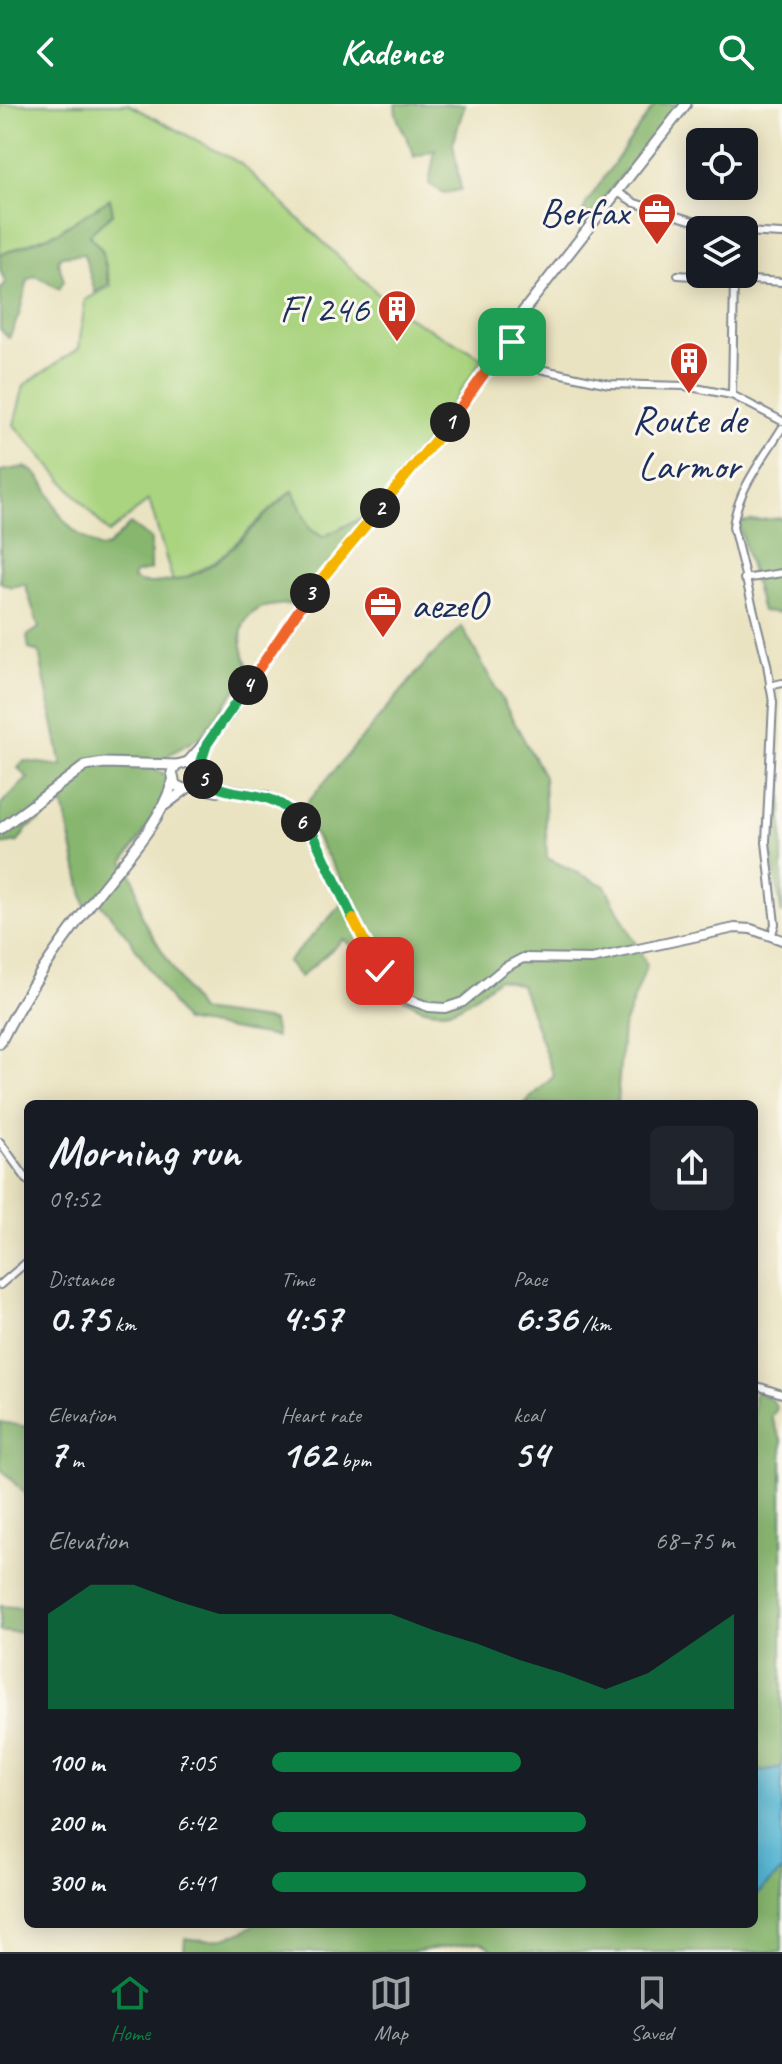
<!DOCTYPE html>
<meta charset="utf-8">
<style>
body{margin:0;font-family:Caveat,sans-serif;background:#20242c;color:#f1f3f6;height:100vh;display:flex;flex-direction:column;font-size:30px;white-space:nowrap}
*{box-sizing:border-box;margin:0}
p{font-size:26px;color:#9ea1a6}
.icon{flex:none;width:44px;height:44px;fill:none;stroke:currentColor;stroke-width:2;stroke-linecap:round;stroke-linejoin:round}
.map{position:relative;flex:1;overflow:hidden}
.drawer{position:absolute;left:24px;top:996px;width:734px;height:828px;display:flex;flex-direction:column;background:#171b24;border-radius:12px;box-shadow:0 4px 20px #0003}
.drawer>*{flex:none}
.buttons{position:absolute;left:686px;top:24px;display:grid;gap:16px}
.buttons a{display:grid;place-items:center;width:72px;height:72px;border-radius:12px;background:#171b24;box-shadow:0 4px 20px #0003;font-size:40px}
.pin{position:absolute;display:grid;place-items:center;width:68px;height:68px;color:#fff;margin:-34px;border-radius:16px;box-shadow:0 4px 12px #0006}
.km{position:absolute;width:40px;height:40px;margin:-20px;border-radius:50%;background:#222;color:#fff;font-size:22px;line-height:40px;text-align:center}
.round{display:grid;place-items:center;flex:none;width:84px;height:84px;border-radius:12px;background:#20242c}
.headline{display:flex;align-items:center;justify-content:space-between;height:136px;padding:0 24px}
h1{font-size:44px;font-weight:700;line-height:60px}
.figures{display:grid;grid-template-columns:repeat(3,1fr);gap:12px;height:136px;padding:8px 24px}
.figures div{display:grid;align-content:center}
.figures b{font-size:40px;font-weight:700}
.figures small{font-size:22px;font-weight:400}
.figures p{font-size:22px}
.chart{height:224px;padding:16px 24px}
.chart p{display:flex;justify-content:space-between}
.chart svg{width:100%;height:144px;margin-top:8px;fill:#0b8043;opacity:.7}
ul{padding:0 24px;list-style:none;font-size:26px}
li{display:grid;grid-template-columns:128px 96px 1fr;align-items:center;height:60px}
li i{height:20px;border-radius:10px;background:#0b8043}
header{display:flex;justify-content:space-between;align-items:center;height:104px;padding:0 24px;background:#0b8043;color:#fff;font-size:36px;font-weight:700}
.tab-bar{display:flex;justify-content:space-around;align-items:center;height:112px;border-top:2px solid #363941;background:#171b24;font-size:22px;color:#9ea1a6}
.tab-bar a{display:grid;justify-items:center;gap:4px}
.tab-bar .current{color:#0b8043}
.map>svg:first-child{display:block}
.green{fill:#aad480;stroke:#62826f;stroke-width:2}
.forest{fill:#87b66e;stroke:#517266;stroke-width:2}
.water{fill:#54b5d3;stroke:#387298;stroke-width:2}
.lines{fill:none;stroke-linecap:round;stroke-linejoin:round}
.minor-casing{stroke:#828990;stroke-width:10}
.tertiary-casing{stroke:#828990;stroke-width:12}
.secondary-casing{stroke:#828990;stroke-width:13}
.minor{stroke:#fff;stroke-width:6}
.tertiary{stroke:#fff;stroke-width:8}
.secondary{stroke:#fff;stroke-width:9}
.split-1-casing{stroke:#fff;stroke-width:16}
.split-2-casing{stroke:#fff;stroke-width:16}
.split-3-casing{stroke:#fff;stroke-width:16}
.split-4-casing{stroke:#fff;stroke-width:16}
.split-5-casing{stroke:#fff;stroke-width:16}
.split-6-casing{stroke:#fff;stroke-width:16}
.split-7-casing{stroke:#fff;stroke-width:16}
.split-8-casing{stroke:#fff;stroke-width:16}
.split-1{stroke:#f0652b;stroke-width:10}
.split-2{stroke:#f5b400;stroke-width:10}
.split-3{stroke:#f5b400;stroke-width:10}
.split-4{stroke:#f0652b;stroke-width:10}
.split-5{stroke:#22a559;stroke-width:10}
.split-6{stroke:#22a559;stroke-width:10}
.split-7{stroke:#22a559;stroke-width:10}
.split-8{stroke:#f5b400;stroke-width:10}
.labels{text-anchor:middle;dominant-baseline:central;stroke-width:6;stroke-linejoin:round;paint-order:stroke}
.poi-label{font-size:40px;fill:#1b2f5e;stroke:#fbf7ec;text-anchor:end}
</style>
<header><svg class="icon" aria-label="back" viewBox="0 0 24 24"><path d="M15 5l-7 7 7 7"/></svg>Kadence<svg class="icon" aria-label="search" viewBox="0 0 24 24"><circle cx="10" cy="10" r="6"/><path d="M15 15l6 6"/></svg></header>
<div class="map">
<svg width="782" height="1848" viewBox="0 0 782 1848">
<rect width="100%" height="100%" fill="#fbf7ec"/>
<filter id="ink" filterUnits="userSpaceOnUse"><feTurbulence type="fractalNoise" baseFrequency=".0125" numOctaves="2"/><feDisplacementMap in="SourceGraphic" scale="16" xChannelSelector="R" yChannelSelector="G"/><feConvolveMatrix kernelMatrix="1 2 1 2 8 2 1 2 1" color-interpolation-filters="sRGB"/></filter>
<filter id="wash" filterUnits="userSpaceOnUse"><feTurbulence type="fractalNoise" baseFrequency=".006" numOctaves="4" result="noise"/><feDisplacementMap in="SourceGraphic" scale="32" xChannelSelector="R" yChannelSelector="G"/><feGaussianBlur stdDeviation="1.8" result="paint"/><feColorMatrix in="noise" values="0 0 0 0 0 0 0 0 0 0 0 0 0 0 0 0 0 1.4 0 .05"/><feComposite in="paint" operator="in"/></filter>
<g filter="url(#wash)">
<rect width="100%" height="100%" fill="#eae3c1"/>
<path class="green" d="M0,0H128L240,59L377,189L406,212L483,254L380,405L323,433L310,425L292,387C246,421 231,459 173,478L149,396L109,429L14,321L24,281L79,244L85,196L111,182L102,146L89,131L113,109L109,96L58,128L0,151Z"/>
<g class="forest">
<path d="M395,0H465L453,39L461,86L444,89L429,80L435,46L414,53C411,33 395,21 395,0Z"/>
<polygon points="655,0 677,0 580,125 577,122 586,100"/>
<polygon points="110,95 113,109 89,131 102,146 109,180 95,188 84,150 61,152 58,157 64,177 59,185 36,172 28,175 19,211 9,234 0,225 0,186 6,180 0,166 0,151 58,128"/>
<path d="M25,363C48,373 50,398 63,415C74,429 86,436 100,444L108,442L130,420L151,435L150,466L135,469L133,475C143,481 152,479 163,478C221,474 250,418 293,387L310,425L323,433L380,405L303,499C290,501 269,500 259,505C233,518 241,547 250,567L200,633L156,658L155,666L167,671C169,701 140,733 124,757L135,778L142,814L199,907L273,917L276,933L184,917L129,834L96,794L86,806L63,700L27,725L18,738L0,741V701L28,674L18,664L24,657L62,662L39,548L29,545L27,532L39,524L25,480L11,483L0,478V367Z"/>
<polygon points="782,414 782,509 762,507 738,418"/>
<path d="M462,523L544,672L547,754L605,782L647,861L623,924L617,1000H524L554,972L521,881L498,875C486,884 475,894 462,901C415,927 372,864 344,835L300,873L287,858L351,791L300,707L427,557Z"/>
<polygon points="782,676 782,811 770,740 778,677"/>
<polygon points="754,1286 773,1297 777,1305 771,1313 782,1337 782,1660 779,1664 754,1668"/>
<polygon points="0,1318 28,1323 28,1393 0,1364"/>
<polygon points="0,1502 28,1504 28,1528 0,1528"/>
<path d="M782,1767V1848H492L489,1842L480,1838L412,1848H184L185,1834C212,1839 233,1834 256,1820H754V1793Z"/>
</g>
<polygon class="water" points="782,1660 782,1767 754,1793 754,1668 779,1664"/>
</g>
<g filter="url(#ink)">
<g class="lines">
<g class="minor-casing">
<g id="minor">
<polyline points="619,89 635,99 722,126"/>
<polyline points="744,128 782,130"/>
<polyline points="678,171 782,178"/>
<polyline points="515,248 528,259"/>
<polyline points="507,258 609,280 685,282 732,291 782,317"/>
<polyline points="732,291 734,175"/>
<polyline points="744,475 782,469"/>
<polyline points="770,582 782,579"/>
<path d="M772,830L775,820L766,738L773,599L767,560L733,423C737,386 763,355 782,324"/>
<polyline points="0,1038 28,1077"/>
<polyline points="0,1181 28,1157"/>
<polyline points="754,1281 782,1290"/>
</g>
</g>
<g class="tertiary-casing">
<g id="tertiary">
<polyline points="199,671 218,683 267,692 295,711 314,732 380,867 407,895 429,903 445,904 463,898 504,864 523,854 592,855 735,824 751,825 782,836"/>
<polyline points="193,683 217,688"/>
</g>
</g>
<g class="secondary-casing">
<g id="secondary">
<polyline points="503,233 686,0"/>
<circle cx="503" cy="246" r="13"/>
<polyline points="188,658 225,616 303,499 456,309 486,267 490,249"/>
<polyline points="165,701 198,676 198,667 188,658 177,661 172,668 175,681 184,685"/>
<polyline points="0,725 85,662 104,659 177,661"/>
<path d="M0,939C26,886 62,837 98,790C125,755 160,720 173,677"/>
</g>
</g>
<use href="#minor" class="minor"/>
<use href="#tertiary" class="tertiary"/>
<use href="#secondary" class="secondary"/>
</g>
</g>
<g class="lines" filter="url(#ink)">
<g class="split-1-casing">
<polyline id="split-1" points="450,318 486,267 513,254 512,238"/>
</g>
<g class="split-2-casing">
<polyline id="split-2" points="380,404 450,318"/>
</g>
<g class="split-3-casing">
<polyline id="split-3" points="310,489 380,404"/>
</g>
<g class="split-4-casing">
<polyline id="split-4" points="248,581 310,489"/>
</g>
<g class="split-5-casing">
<polyline id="split-5" points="203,675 198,667 207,640 248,581"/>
</g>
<g class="split-6-casing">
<path id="split-6" d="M203,675C235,699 267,678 301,718"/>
</g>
<g class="split-7-casing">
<polyline id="split-7" points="301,718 314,732 353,815"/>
</g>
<g class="split-8-casing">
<polyline id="split-8" points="353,815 380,867"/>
</g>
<use href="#split-1" class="split-1"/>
<use href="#split-2" class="split-2"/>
<use href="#split-3" class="split-3"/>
<use href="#split-4" class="split-4"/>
<use href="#split-5" class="split-5"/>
<use href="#split-6" class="split-6"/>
<use href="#split-7" class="split-7"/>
<use href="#split-8" class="split-8"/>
</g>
<defs>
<g id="office-pin" transform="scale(2)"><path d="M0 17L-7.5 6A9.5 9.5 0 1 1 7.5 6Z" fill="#c8321e" stroke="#fbf7ec"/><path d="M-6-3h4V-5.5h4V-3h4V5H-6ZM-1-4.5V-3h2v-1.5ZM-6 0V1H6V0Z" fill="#fff"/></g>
<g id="building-pin" transform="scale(2)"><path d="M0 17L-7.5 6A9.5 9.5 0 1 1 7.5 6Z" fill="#c8321e" stroke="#fbf7ec"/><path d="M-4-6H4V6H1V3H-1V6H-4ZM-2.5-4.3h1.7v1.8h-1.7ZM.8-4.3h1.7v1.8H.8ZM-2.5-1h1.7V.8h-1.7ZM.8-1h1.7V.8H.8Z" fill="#fff"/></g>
</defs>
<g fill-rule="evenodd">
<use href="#office-pin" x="657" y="108"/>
<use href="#building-pin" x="397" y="205"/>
<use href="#building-pin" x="689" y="257"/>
<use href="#office-pin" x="383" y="501"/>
</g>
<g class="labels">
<g class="poi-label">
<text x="629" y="108">Berfax</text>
<text x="369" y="205">Fl 246</text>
<text x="689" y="316" text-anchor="middle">Route de<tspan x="689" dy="46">Larmor</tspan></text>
<text x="411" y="501" text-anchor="start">aezeO</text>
</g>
</g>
</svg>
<div class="buttons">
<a><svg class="icon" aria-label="locate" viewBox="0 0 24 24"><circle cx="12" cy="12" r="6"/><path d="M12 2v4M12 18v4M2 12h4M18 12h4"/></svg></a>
<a><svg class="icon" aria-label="layers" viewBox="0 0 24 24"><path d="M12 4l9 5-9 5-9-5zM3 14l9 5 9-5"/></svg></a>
</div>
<div class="pin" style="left:512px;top:238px;background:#1e9e55"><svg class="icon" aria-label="arrive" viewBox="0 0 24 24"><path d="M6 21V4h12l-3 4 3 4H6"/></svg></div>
<div class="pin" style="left:380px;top:867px;background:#d93025"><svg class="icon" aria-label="check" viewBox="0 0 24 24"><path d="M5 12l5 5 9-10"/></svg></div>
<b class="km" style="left:450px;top:318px">1</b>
<b class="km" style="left:380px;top:404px">2</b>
<b class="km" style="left:310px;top:489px">3</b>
<b class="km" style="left:248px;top:581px">4</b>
<b class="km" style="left:203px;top:675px">5</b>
<b class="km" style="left:301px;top:718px">6</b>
<section class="drawer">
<div class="headline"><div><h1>Morning run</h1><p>09:52</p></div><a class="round"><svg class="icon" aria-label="share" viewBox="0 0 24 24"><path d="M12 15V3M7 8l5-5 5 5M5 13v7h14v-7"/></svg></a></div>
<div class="figures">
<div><p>Distance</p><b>0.75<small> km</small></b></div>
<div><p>Time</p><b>4:57</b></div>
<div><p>Pace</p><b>6:36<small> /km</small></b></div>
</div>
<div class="figures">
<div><p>Elevation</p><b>7<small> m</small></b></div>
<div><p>Heart rate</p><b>162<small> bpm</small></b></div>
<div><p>kcal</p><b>54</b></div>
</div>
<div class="chart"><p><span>Elevation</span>68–75 m</p>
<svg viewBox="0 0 160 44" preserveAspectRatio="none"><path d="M0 44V15L10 6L20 6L30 11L40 15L50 15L60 15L70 15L80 15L90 20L100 24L110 29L120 33L130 38L140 33L150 24L160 15V44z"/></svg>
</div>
<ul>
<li><b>100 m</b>7:05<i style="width:54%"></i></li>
<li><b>200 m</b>6:42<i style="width:68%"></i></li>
<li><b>300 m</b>6:41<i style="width:68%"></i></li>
</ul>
</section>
</div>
<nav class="tab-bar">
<a class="current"><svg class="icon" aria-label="home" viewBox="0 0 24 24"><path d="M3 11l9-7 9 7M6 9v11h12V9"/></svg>Home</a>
<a><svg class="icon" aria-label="map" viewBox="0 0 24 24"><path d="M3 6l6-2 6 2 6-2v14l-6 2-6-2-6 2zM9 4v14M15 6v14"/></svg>Map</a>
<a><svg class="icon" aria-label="saved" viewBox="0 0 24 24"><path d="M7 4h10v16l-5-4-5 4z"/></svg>Saved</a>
</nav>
